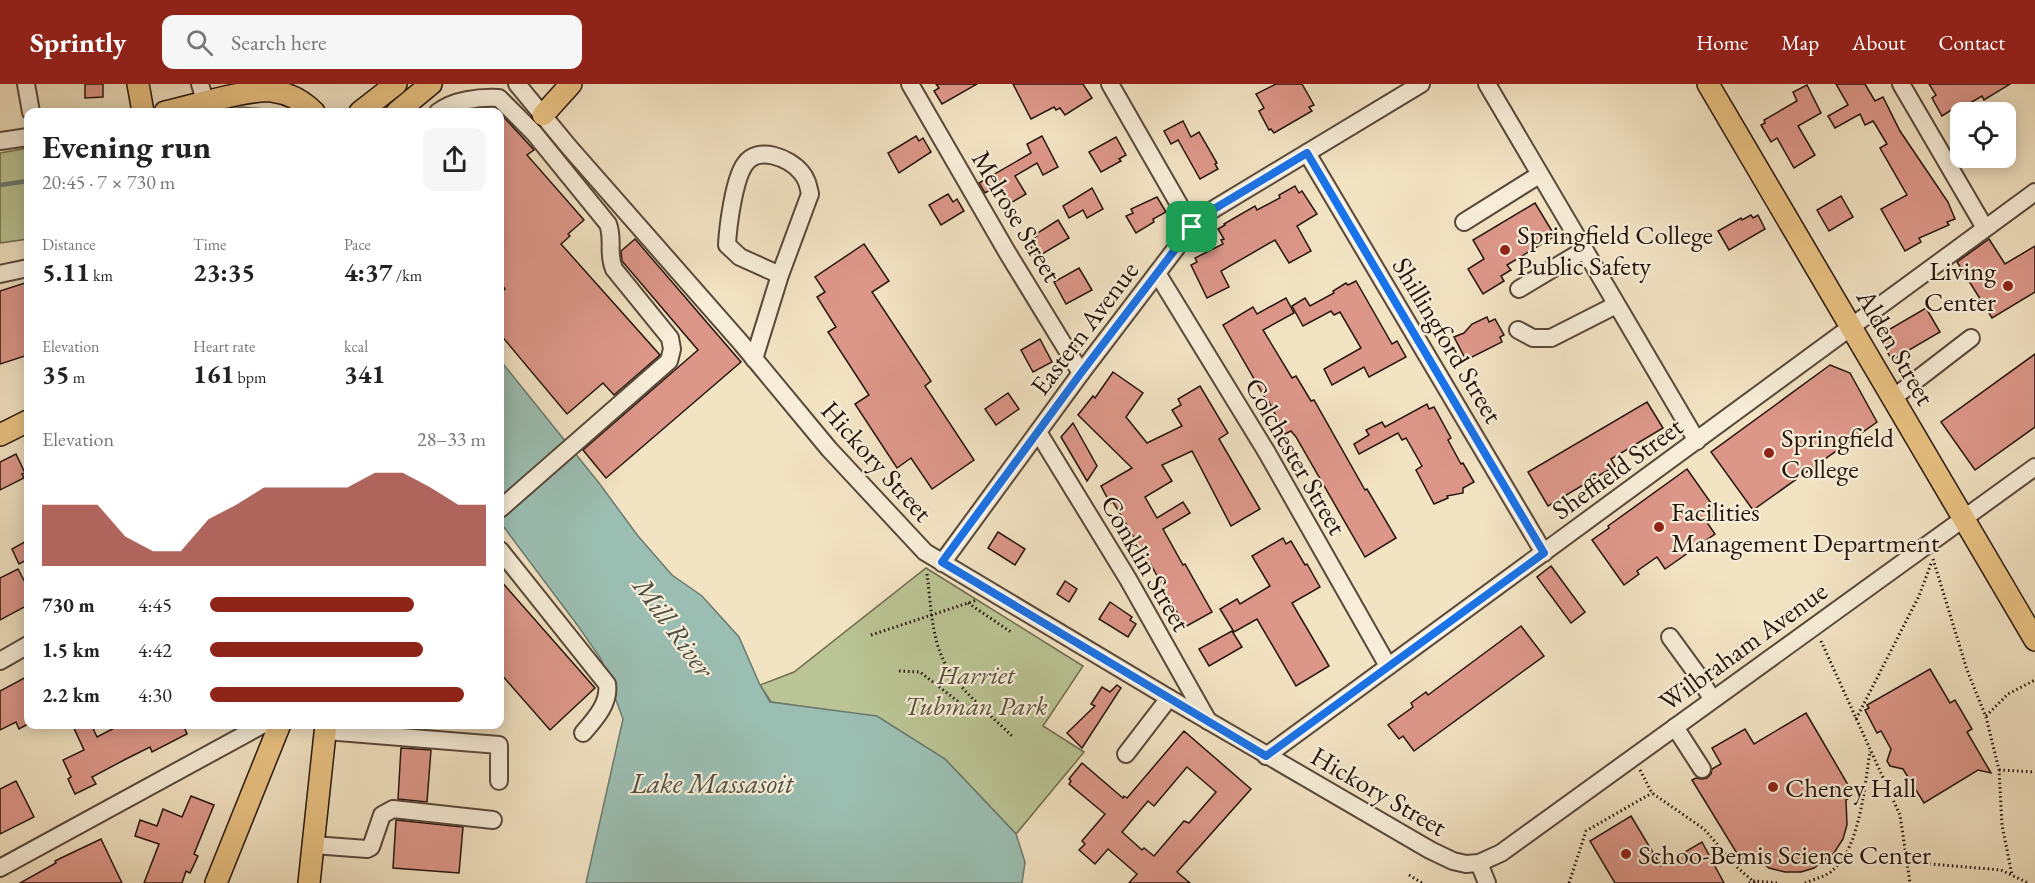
<!DOCTYPE html>
<meta charset="utf-8">
<style>
body{margin:0;font-family:"EB Garamond",serif;background:#f6f6f6;color:#222;height:100vh;display:flex;flex-direction:column;font-size:22px;white-space:nowrap}
*{box-sizing:border-box;margin:0}
p{font-size:20px;color:#767676}
.icon{flex:none;width:33px;height:33px;fill:none;stroke:currentColor;stroke-width:2;stroke-linecap:round;stroke-linejoin:round}
.map{position:relative;flex:1;overflow:hidden}
.panel{position:absolute;left:24px;top:24px;width:480px;height:621px;display:flex;flex-direction:column;background:#fff;border-radius:12px;box-shadow:0 3px 15px #0003}
.panel>*{flex:none}
.controls{position:absolute;left:1950px;top:18px;display:grid;gap:12px}
.controls a{display:grid;place-items:center;width:66px;height:66px;border-radius:12px;background:#fff;box-shadow:0 3px 15px #0003;font-size:30px}
.pin{position:absolute;display:grid;place-items:center;width:51px;height:51px;color:#fff;margin:-26px;border-radius:12px;box-shadow:0 3px 9px #0006}
.round{display:grid;place-items:center;flex:none;width:63px;height:63px;border-radius:12px;background:#f6f6f6}
.head{display:flex;align-items:center;justify-content:space-between;height:102px;padding:0 18px}
h1{font-size:33px;font-weight:700;line-height:45px}
.figures{display:grid;grid-template-columns:repeat(3,1fr);gap:9px;height:102px;padding:6px 18px}
.figures div{display:grid;align-content:center}
.figures b{font-size:26px;font-weight:700}
.figures small{font-size:16px;font-weight:400}
.figures p{font-size:16px}
.chart{height:168px;padding:12px 18px}
.chart p{display:flex;justify-content:space-between}
.chart svg{width:100%;height:108px;margin-top:6px;fill:#8f2418;opacity:.7}
ul{padding:0 18px;list-style:none;font-size:20px}
li{display:grid;grid-template-columns:96px 72px 1fr;align-items:center;height:45px}
li i{height:15px;border-radius:8px;background:#8f2418}
header{display:flex;align-items:center;gap:36px;box-sizing:border-box;height:84px;padding:0 30px;background:#8f2418;color:#fff}
header strong{font-size:28px}
nav{display:flex;gap:33px;margin-inline-start:auto;font-size:21px}
.search{width:420px;height:54px;background:#f6f6f6;display:flex;align-items:center;gap:15px;box-sizing:border-box;padding:0 21px;border-radius:12px;color:#767676;font-size:22px}
.map>svg:first-child{display:block}
.green{fill:#bac494;stroke:#706c50;stroke-width:1.5}
.water{fill:#9bbeb2;stroke:#6c7a6f;stroke-width:1.5}
.lines{fill:none;stroke-linecap:round;stroke-linejoin:round}
.stream{stroke:#6c7a6f;stroke-width:4.5}
.building{fill:#dd9789;stroke:#26150b;stroke-width:1.5;fill-rule:evenodd}
.minor-casing{stroke:#594839;stroke-width:20}
.major-casing{stroke:#26150b;stroke-width:24}
.path{stroke:#26150b;stroke-width:3;stroke-dasharray:1.5 3;stroke-linecap:butt}
.minor{stroke:#f7edd8;stroke-width:16}
.major{stroke:#e9c282;stroke-width:21}
.route-casing{stroke:#fff;stroke-width:12}
.route{stroke:#1a73e8;stroke-width:8}
.poi-dot{fill:#8f2418;stroke:#f7edd8;stroke-width:2}
.labels{text-anchor:middle;dominant-baseline:central;stroke-width:4.5;stroke-linejoin:round;paint-order:stroke}
.street-label{font-size:27px;fill:#26150b;stroke:#f7edd8}
.poi-label{font-size:27px;fill:#26150b;stroke:#f7edd8;text-anchor:start}
.park-label{font-size:27px;font-style:italic;fill:#5a523b;stroke:#f7edd8}
.water-label{font-size:28px;font-style:italic;fill:#4f5045;stroke:#f7edd8}
</style>
<header>
<strong>Sprintly</strong>
<div class="search"><svg class="icon" aria-label="search" viewBox="0 0 24 24"><circle cx="10" cy="10" r="6"/><path d="M15 15l6 6"/></svg>Search here</div>
<nav><a>Home</a><a>Map</a><a>About</a><a>Contact</a></nav>
</header>
<div class="map">
<svg width="2035" height="799" viewBox="0 0 2035 799">
<rect width="100%" height="100%" fill="#f2e3c3"/>
<filter id="stains"><feTurbulence type="fractalNoise" baseFrequency=".00333" numOctaves="4"/><feColorMatrix values="0 0 0 0 .2 0 0 0 0 .09 0 0 0 0 .02 0 0 0 .5 -.17"/></filter>
<radialGradient id="worn" r=".72"><stop offset=".6" stop-color="#630" stop-opacity="0"/><stop offset="1" stop-color="#630" stop-opacity=".3"/></radialGradient>
<g class="green">
<polygon points="242,23 286,27 287,28 217,28"/>
<polygon points="28,64 28,155 0,159 0,69"/>
<polygon points="926,484 1083,582 1043,642 1084,668 1016,750 945,675 877,633 771,618 760,601 794,588"/>
</g>
<polygon class="water" points="500,276 599,399 638,452 672,491 702,512 739,553 760,601 770,618 877,632 945,675 1016,750 1025,778 1022,799 586,799 623,635 601,575 578,542 500,438"/>
<g class="lines">
<polyline class="stream" points="0,101 28,97"/>
</g>
<g class="building">
<polygon points="85,0 103,0 103,13 85,14"/>
<polygon points="936,0 977,0 942,20 934,7 939,4"/>
<polygon points="1013,0 1083,0 1092,14 1065,31 1060,24 1056,26 1054,23 1031,35"/>
<polygon points="1276,0 1302,0 1314,21 1309,23 1312,27 1274,49 1271,45 1269,46 1259,27 1264,24 1256,10"/>
<polygon points="1836,0 1865,0 1875,17 1883,13 1900,47 1948,118 1955,135 1947,138 1949,141 1919,154 1921,158 1905,167 1881,125 1907,111 1880,64 1887,60 1875,40 1873,37 1865,41 1860,30 1835,44 1828,32 1848,21"/>
<polygon points="1929,0 2010,0 1984,16 1982,12 1958,26 1956,23 1942,32 1932,14 1936,11"/>
<polygon points="1807,1 1821,29 1798,42 1815,71 1794,84 1777,54 1771,58 1761,41 1765,39 1764,36 1797,17 1793,8"/>
<polygon points="500,29 534,66 527,71 584,136 568,150 570,152 561,160 660,271 614,311 603,299 567,330 500,250 500,210 505,205 500,198"/>
<polygon points="1183,37 1191,53 1199,48 1217,79 1215,80 1218,85 1200,95 1178,56 1171,60 1164,47"/>
<polygon points="916,52 919,57 923,54 931,68 899,89 888,69"/>
<polygon points="1042,52 1058,83 1043,91 1037,79 1015,92 1026,110 1009,120 998,101 985,109 979,99 1031,69 1027,60"/>
<polygon points="1116,53 1126,71 1119,75 1121,77 1101,88 1089,68"/>
<polygon points="1295,102 1299,109 1302,107 1317,130 1297,142 1311,167 1289,179 1275,156 1221,187 1229,203 1207,214 1191,181 1197,178 1195,174 1223,160 1221,156 1224,155 1218,145 1225,141 1224,140 1255,122 1257,126 1280,114 1279,111"/>
<polygon points="1092,104 1103,125 1087,134 1083,126 1069,134 1063,122"/>
<polygon points="948,110 953,118 957,115 964,127 941,141 929,121"/>
<polygon points="1841,112 1853,133 1829,147 1817,126"/>
<polygon points="1157,113 1166,128 1153,135 1154,138 1136,149 1126,132 1133,129 1131,125"/>
<polygon points="1535,119 1555,152 1507,181 1511,186 1501,192 1504,197 1483,210 1468,185 1484,175 1473,156"/>
<polygon points="1751,131 1753,134 1758,131 1765,145 1729,166 1718,147 1741,134 1742,136"/>
<polygon points="1058,136 1069,154 1037,173 1028,158 1037,152 1036,150"/>
<polygon points="635,155 741,278 606,394 583,366 698,266 622,177 621,167"/>
<polygon points="1989,155 2005,180 2035,162 2035,208 1992,234 1957,178"/>
<polygon points="864,160 889,197 872,208 931,297 925,302 974,376 932,405 911,374 897,384 855,320 869,311 828,248 836,243 817,213 825,208 815,193"/>
<polygon points="1079,184 1092,206 1066,220 1054,198"/>
<polygon points="1356,197 1392,260 1397,257 1406,273 1369,293 1364,283 1332,301 1324,285 1361,264 1340,228 1334,231 1331,227 1303,242 1292,222 1305,214 1310,222 1334,209 1333,207 1346,199 1348,201"/>
<polygon points="28,198 28,271 0,280 0,207"/>
<polygon points="1286,214 1294,229 1263,246 1292,294 1296,292 1311,317 1314,316 1365,406 1367,405 1396,454 1365,473 1296,353 1291,347 1285,350 1269,318 1268,319 1223,241 1253,223 1257,230"/>
<polygon points="1926,224 1940,248 1892,276 1878,252"/>
<polygon points="1487,233 1489,238 1495,235 1504,251 1500,253 1502,258 1466,276 1454,253 1464,249 1472,240"/>
<polygon points="1040,255 1052,278 1033,288 1021,266"/>
<polygon points="2035,270 2035,343 1975,386 1941,338"/>
<polygon points="1830,281 1850,289 1877,338 1753,426 1711,368"/>
<polygon points="1113,288 1143,309 1126,333 1147,359 1182,342 1172,326 1181,321 1178,315 1200,302 1228,349 1219,355 1260,425 1231,442 1192,367 1162,381 1172,397 1145,413 1157,434 1183,418 1190,429 1163,445 1183,481 1185,480 1212,528 1185,543 1150,479 1148,480 1131,448 1113,418 1110,419 1101,402 1132,384 1078,331 1093,312 1095,314"/>
<polygon points="1008,309 1019,325 996,341 985,325"/>
<polygon points="1647,318 1663,344 1611,375 1615,382 1548,422 1528,388"/>
<polygon points="1427,320 1429,325 1434,323 1451,354 1448,356 1461,380 1463,379 1474,398 1463,404 1463,409 1447,412 1448,414 1434,420 1416,386 1422,382 1406,354 1402,356 1398,349 1359,370 1354,360 1369,351 1366,346 1382,338 1385,343"/>
<polygon points="1073,339 1097,382 1087,397 1061,353"/>
<polygon points="16,370 25,389 22,390 24,394 0,406 0,378"/>
<polygon points="1687,385 1718,429 1706,437 1715,450 1665,485 1657,473 1637,487 1639,490 1624,501 1592,456 1609,444 1608,442"/>
<polygon points="998,448 1025,465 1015,481 988,464"/>
<polygon points="1283,454 1286,460 1291,457 1305,481 1307,480 1320,503 1292,519 1329,582 1296,602 1257,535 1234,548 1220,525 1237,515 1240,520 1270,502 1252,472"/>
<polygon points="28,456 28,475 19,480 12,465"/>
<polygon points="1551,482 1585,528 1571,539 1537,493"/>
<polygon points="18,485 28,504 28,521 0,536 0,494"/>
<polygon points="500,496 595,604 550,646 500,589"/>
<polygon points="1065,497 1077,505 1069,518 1057,510"/>
<polygon points="1110,518 1132,533 1130,536 1136,540 1128,553 1099,535"/>
<polygon points="1521,542 1544,572 1414,667 1403,652 1399,655 1388,641 1413,623 1411,619 1426,608 1428,611"/>
<polygon points="1232,547 1242,563 1209,582 1199,565"/>
<polygon points="1930,585 1950,619 1955,616 1972,645 1967,648 1991,689 1978,686 1924,719 1903,685 1890,682 1887,677 1891,665 1881,647 1877,649 1865,626 1869,624 1867,621"/>
<polygon points="28,592 28,640 19,645 16,638 0,646 0,607"/>
<polygon points="1117,601 1121,604 1082,664 1067,649 1095,622 1091,620 1102,603 1110,608"/>
<polygon points="1806,629 1854,711 1846,716 1847,741 1843,755 1834,769 1814,784 1801,788 1785,788 1769,784 1750,770 1741,776 1692,696 1696,694 1702,695 1707,694 1711,690 1712,685 1721,680 1712,664 1745,645 1754,660"/>
<polygon points="72,640 91,640 97,653 122,640 183,640 187,650 152,668 150,663 126,675 92,693 96,700 75,710 68,695 71,693 63,676 84,666"/>
<path d="M1184,647L1251,705L1177,788L1190,799H1129L1137,790L1108,765L1095,780L1079,766L1085,760L1082,757L1105,730L1069,700L1071,697L1069,695L1082,679L1123,714L1124,712L1127,714ZM1187,683L1216,708L1189,739L1184,737L1154,772L1144,764L1142,766L1122,748L1148,717L1154,722Z"/>
<polygon points="401,664 431,666 427,718 398,715"/>
<polygon points="16,697 34,733 0,750 0,705"/>
<polygon points="191,712 214,721 194,770 198,772 190,789 186,787 182,799 144,799 159,760 135,752 140,736 157,742 163,725 182,733"/>
<polygon points="1631,732 1661,782 1702,758 1724,799 1615,799 1590,757"/>
<polygon points="396,736 463,743 459,789 393,784"/>
<polygon points="101,755 122,799 20,799 56,779 55,777 61,774"/>
</g>
<g class="lines">
<g class="minor-casing">
<g id="minor">
<polyline points="26,0 31,28"/>
<polyline points="200,0 206,20"/>
<polyline points="517,0 569,63 742,260 829,365 925,468 1169,614 1430,766 1453,777 1466,780 1479,779 1501,769 2035,383"/>
<polyline points="910,0 1007,168 1081,289"/>
<polyline points="1110,0 1192,143"/>
<polyline points="1487,0 1697,357"/>
<polyline points="1901,0 1985,144"/>
<path d="M438,28C454,16 479,13 499,14L534,49L608,140C614,156 607,169 614,185L670,254L672,265L669,277L500,425"/>
<polyline points="0,57 28,53"/>
<polyline points="1307,69 1544,469"/>
<polyline points="1464,138 1539,91"/>
<polyline points="1157,189 1266,367 1388,582"/>
<polyline points="0,190 28,184"/>
<polyline points="1519,205 1584,166"/>
<polyline points="1518,246 1533,254 1551,254 1616,221"/>
<path d="M754,275L780,191L810,110C808,101 807,95 801,88C789,74 758,61 745,80C734,95 728,142 727,161L740,173L780,191"/>
<polyline points="1893,314 1971,254"/>
<polyline points="1038,348 1128,495 1208,637"/>
<path d="M500,466L607,600C610,619 595,635 583,649"/>
<polyline points="942,479 1081,289 1199,134 1421,0"/>
<polyline points="1670,553 1697,590 1712,615"/>
<polyline points="0,577 28,561"/>
<polyline points="1675,643 1702,685"/>
<polyline points="326,647 499,661 499,697"/>
<polyline points="1126,670 1169,614"/>
<polyline points="1266,672 2035,108"/>
<polyline points="313,761 367,765 371,763 382,731 393,725 493,736"/>
<polyline points="1479,779 1487,799"/>
<polyline points="0,784 264,640"/>
</g>
</g>
<g class="major-casing">
<g id="major">
<polyline points="138,0 143,28"/>
<polyline points="1708,0 2035,556"/>
<path d="M165,28C193,22 246,5 272,7C288,9 303,17 314,28"/>
<polyline points="360,28 396,0"/>
<polyline points="397,28 431,0"/>
<polyline points="543,31 571,0"/>
<polyline points="0,351 28,337"/>
<polyline points="216,799 280,640"/>
<polyline points="309,799 326,640"/>
</g>
</g>
<g class="path">
<polyline points="1933,475 1967,586 1986,633 1999,686 2002,741 2012,791"/>
<path d="M927,490C931,519 931,555 946,581C962,609 991,631 1013,653"/>
<polyline points="968,519 1011,548"/>
<polyline points="871,551 977,516"/>
<polyline points="1821,557 1900,731 1910,799"/>
<polyline points="899,587 920,588 960,619 969,622 980,620"/>
<polyline points="1986,632 2008,610 2035,596"/>
<polyline points="1856,635 1919,512 1932,477"/>
<polyline points="1640,686 1652,709 1704,745 1738,784 1755,799"/>
<polyline points="1999,686 2035,688"/>
<polyline points="1907,778 2001,786 2028,799"/>
<polyline points="1409,791 1422,799"/>
<polyline points="1569,799 1586,747 1652,709"/>
<polyline points="1749,799 1753,797 1780,799"/>
<path d="M1805,799C1814,795 1828,792 1834,785C1860,762 1865,700 1870,667"/>
</g>
<use href="#minor" class="minor"/>
<use href="#major" class="major"/>
</g>
<g class="lines">
<g class="route-casing">
<polygon id="route" points="1307,69 1544,469 1266,672 942,478 1081,289 1199,134"/>
</g>
<use href="#route" class="route"/>
</g>
<g class="poi-dot">
<circle cx="1505" cy="166" r="6"/>
<circle cx="2008" cy="202" r="6"/>
<circle cx="1769" cy="369" r="6"/>
<circle cx="1659" cy="443" r="6"/>
<circle cx="1773" cy="703" r="6"/>
<circle cx="1626" cy="770" r="6"/>
</g>
<g class="labels">
<g class="street-label">
<text transform="translate(1017 132) rotate(59)">Melrose Street</text>
<text transform="translate(1084 244) rotate(-53)">Eastern Avenue</text>
<text transform="translate(1448 256) rotate(59)">Shillingford Street</text>
<text transform="translate(1896 263) rotate(60)">Alden Street</text>
<text transform="translate(1296 372) rotate(60)">Colchester Street</text>
<text transform="translate(877 377) rotate(48)">Hickory Street</text>
<text transform="translate(1617 384) rotate(-36)">Sheffield Street</text>
<text transform="translate(1146 479) rotate(60)">Conklin Street</text>
<text transform="translate(1743 562) rotate(-36)">Wilbraham Avenue</text>
<text transform="translate(1379 707) rotate(30)">Hickory Street</text>
</g>
<g class="poi-label">
<text x="1517" y="150">Springfield College<tspan x="1517" dy="31">Public Safety</tspan></text>
<text x="1996" y="186" text-anchor="end">Living<tspan x="1996" dy="31">Center</tspan></text>
<text x="1781" y="353">Springfield<tspan x="1781" dy="31">College</tspan></text>
<text x="1671" y="427">Facilities<tspan x="1671" dy="31">Management Department</tspan></text>
<text x="1785" y="703">Cheney Hall</text>
<text x="1638" y="770">Schoo-Bemis Science Center</text>
</g>
<g class="park-label">
<text x="976" y="590">Harriet<tspan x="976" dy="31">Tubman Park</tspan></text>
</g>
<g class="water-label">
<text transform="translate(674 543) rotate(54)">Mill River</text>
<text x="712" y="699">Lake Massasoit</text>
</g>
</g>
<rect width="100%" height="100%" filter="url(#stains)"/>
<rect width="100%" height="100%" fill="url(#worn)"/>
</svg>
<div class="controls">
<a><svg class="icon" aria-label="locate" viewBox="0 0 24 24"><circle cx="12" cy="12" r="6"/><path d="M12 2v4M12 18v4M2 12h4M18 12h4"/></svg></a>
</div>
<div class="pin" style="left:1192px;top:143px;background:#1e9e55"><svg class="icon" aria-label="arrive" viewBox="0 0 24 24"><path d="M6 21V4h12l-3 4 3 4H6"/></svg></div>
<section class="panel">
<div class="head"><div><h1>Evening run</h1><p>20:45 · 7 × 730 m</p></div><a class="round"><svg class="icon" aria-label="share" viewBox="0 0 24 24"><path d="M12 15V3M7 8l5-5 5 5M5 13v7h14v-7"/></svg></a></div>
<div class="figures">
<div><p>Distance</p><b>5.11<small> km</small></b></div>
<div><p>Time</p><b>23:35</b></div>
<div><p>Pace</p><b>4:37<small> /km</small></b></div>
</div>
<div class="figures">
<div><p>Elevation</p><b>35<small> m</small></b></div>
<div><p>Heart rate</p><b>161<small> bpm</small></b></div>
<div><p>kcal</p><b>341</b></div>
</div>
<div class="chart"><p><span>Elevation</span>28–33 m</p>
<svg viewBox="0 0 160 44" preserveAspectRatio="none"><path d="M0 44V19L10 19L20 19L30 32L40 38L50 38L60 25L70 19L80 12L90 12L100 12L110 12L120 6L130 6L140 12L150 19L160 19V44z"/></svg>
</div>
<ul>
<li><b>730 m</b>4:45<i style="width:74%"></i></li>
<li><b>1.5 km</b>4:42<i style="width:77%"></i></li>
<li><b>2.2 km</b>4:30<i style="width:92%"></i></li>
</ul>
</section>
</div>
